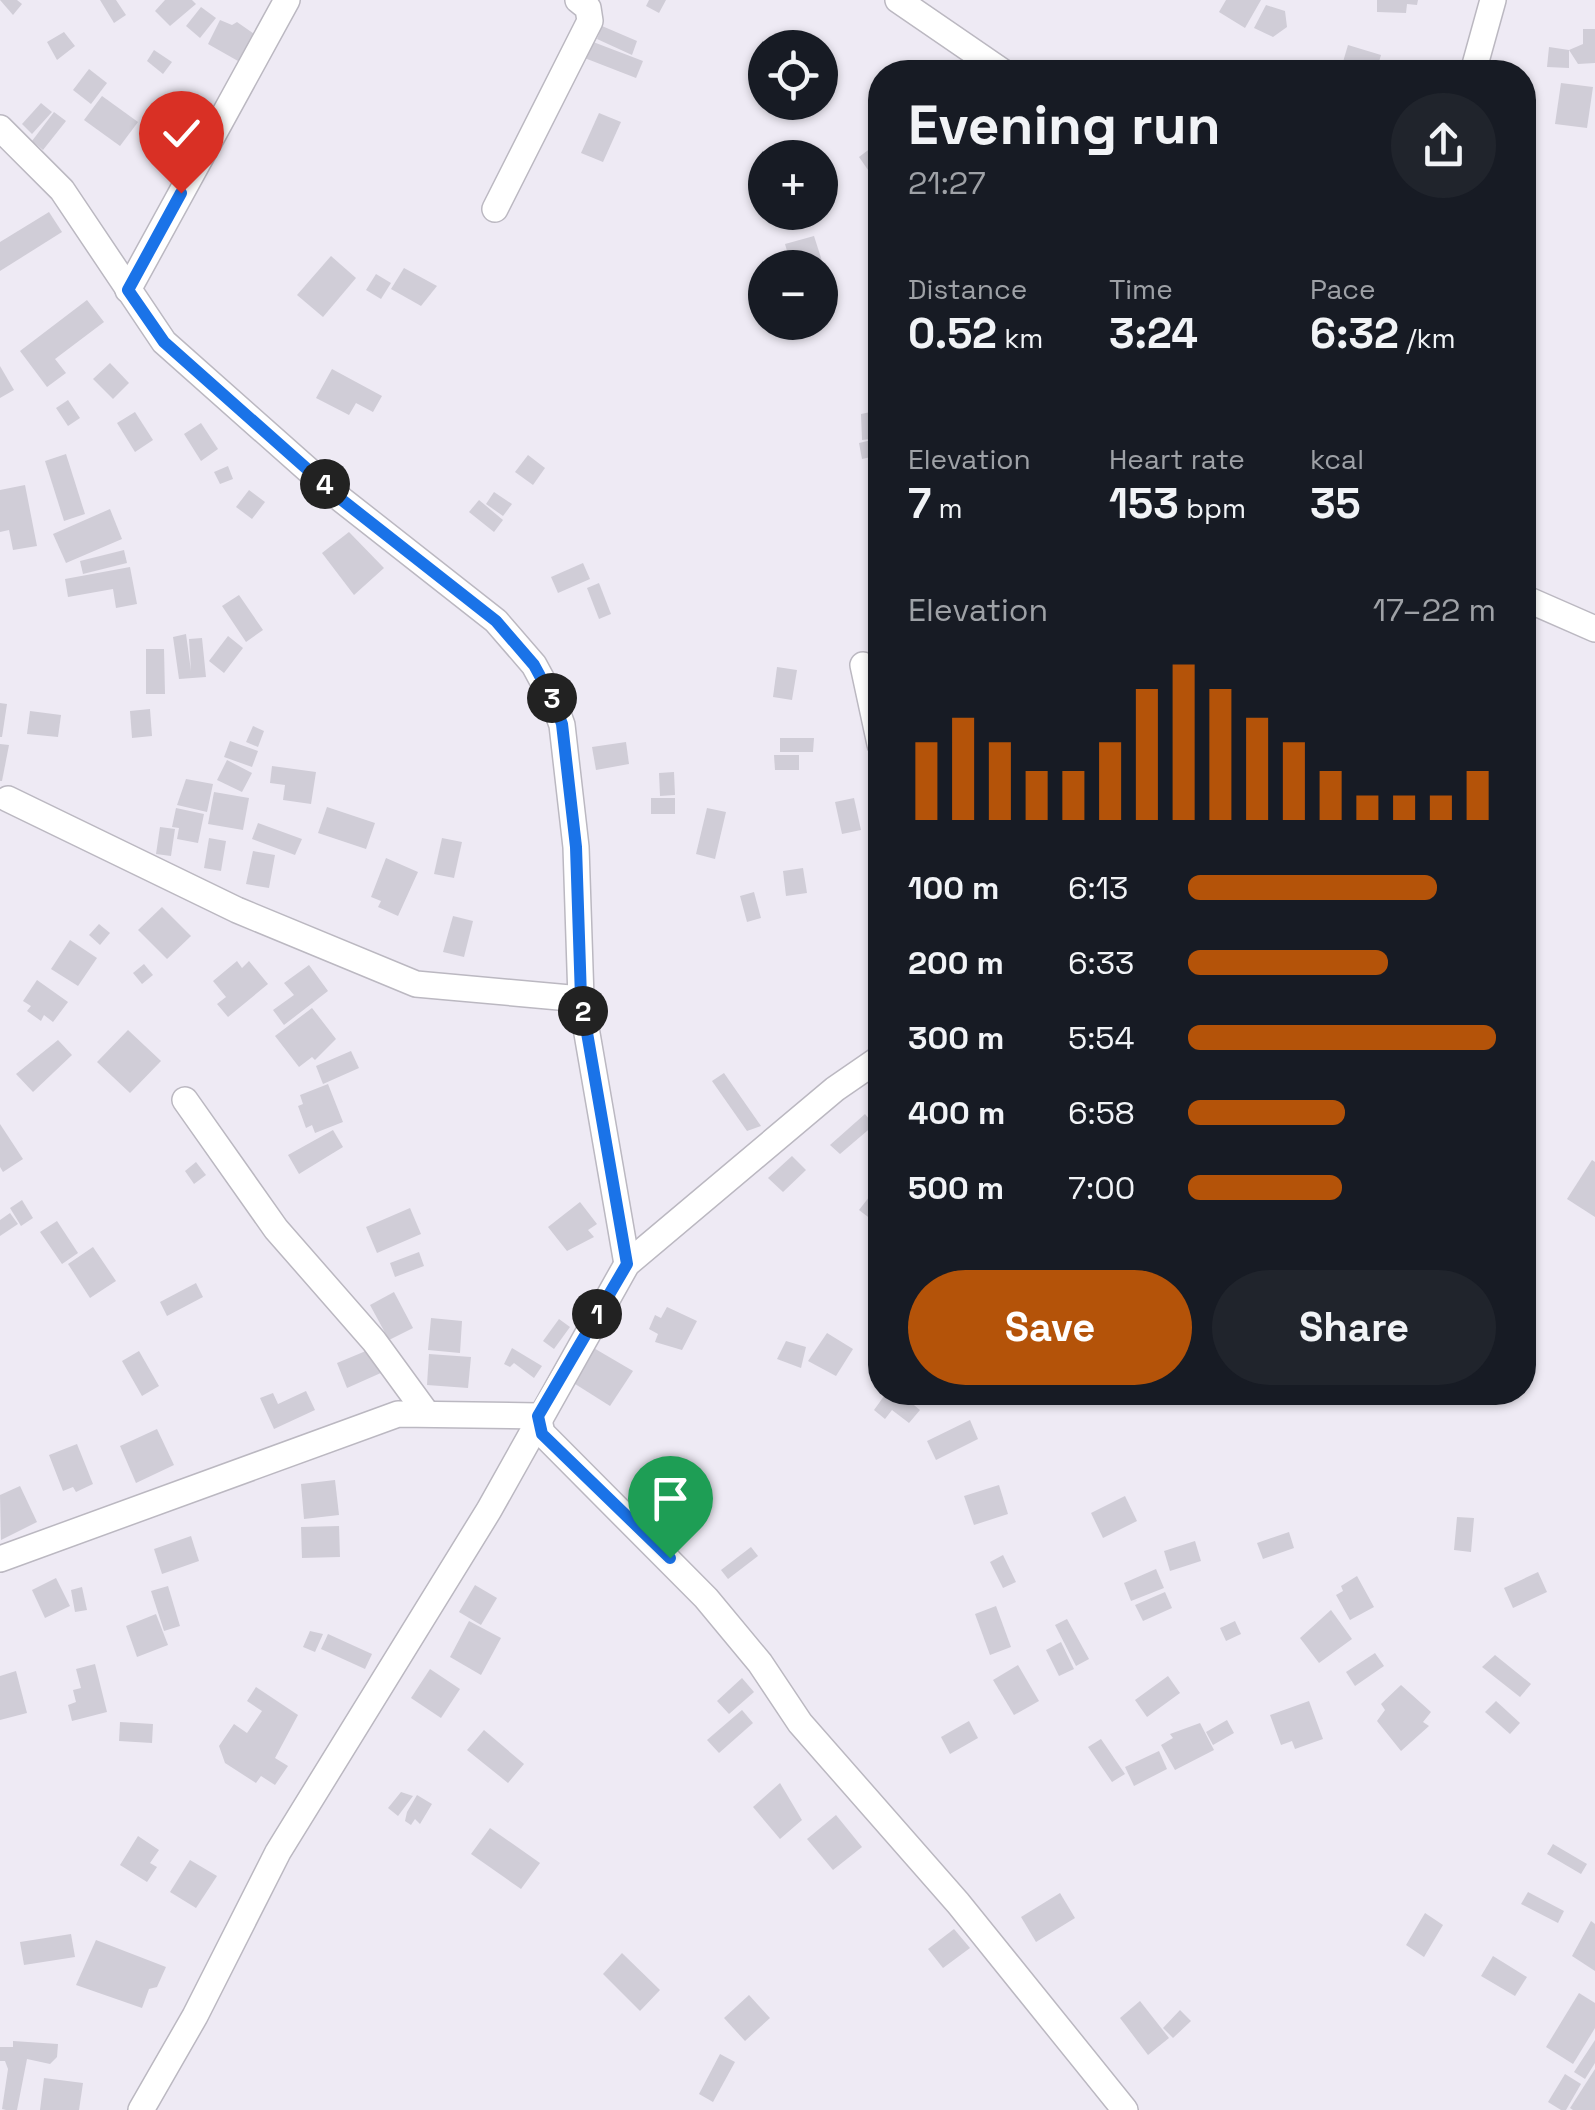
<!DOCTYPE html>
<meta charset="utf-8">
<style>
body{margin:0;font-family:"Space Grotesk",sans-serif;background:#20242c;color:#f1f3f6;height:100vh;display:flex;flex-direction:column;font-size:38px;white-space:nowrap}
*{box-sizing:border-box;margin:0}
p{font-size:32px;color:#9ea1a6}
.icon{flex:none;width:55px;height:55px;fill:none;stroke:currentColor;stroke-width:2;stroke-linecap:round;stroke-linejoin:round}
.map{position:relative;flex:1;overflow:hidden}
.details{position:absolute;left:868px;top:60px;width:668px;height:1345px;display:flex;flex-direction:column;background:#171b24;border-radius:40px;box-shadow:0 2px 8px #0004}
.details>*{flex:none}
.controls{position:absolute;left:748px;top:30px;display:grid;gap:20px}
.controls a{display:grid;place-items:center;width:90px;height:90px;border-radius:50%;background:#171b24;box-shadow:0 2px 8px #0004;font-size:50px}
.pin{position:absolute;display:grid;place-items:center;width:85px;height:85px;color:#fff;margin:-102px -42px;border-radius:50% 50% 50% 0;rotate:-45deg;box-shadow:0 0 10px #0007}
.pin .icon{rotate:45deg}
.km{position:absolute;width:50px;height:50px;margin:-25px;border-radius:50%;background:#222;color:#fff;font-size:28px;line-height:50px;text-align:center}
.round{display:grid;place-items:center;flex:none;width:105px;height:105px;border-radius:52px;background:#20242c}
.summary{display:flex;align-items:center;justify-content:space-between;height:170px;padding:0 40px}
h1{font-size:55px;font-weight:700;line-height:75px}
.stats{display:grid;grid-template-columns:repeat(3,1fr);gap:15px;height:170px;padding:10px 40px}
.stats div{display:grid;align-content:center}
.stats b{font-size:42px;font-weight:700}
.stats small{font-size:28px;font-weight:400}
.stats p{font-size:28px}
.chart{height:280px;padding:20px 40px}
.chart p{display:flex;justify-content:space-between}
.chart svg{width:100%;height:180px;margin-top:10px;stroke:#b45309;stroke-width:6}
.button{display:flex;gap:20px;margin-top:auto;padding:20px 40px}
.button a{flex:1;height:115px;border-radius:60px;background:#b45309;color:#fff;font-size:40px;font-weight:700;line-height:115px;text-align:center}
.button a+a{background:#20242c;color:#f1f3f6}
ul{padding:0 40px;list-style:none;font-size:32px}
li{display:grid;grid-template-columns:160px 120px 1fr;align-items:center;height:75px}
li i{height:25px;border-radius:12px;background:#b45309}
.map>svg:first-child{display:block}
.building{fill:#d0cdd7}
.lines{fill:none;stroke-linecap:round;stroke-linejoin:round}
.street-casing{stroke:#bbb8c1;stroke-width:28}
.street{stroke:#fff;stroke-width:25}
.route-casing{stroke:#fff;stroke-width:20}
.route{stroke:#1a73e8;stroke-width:12}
</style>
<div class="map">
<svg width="1595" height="2110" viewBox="0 0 1595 2110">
<rect width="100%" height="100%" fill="#eeeaf4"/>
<g class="building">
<polygon points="0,0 17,0 22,4 13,15"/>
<polygon points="100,0 116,0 126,15 114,23"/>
<polygon points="165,0 192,0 196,4 170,26 155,11"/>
<polygon points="649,0 666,0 659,13 646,6"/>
<polygon points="1226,0 1261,0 1245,28 1219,12"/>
<polygon points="1377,0 1418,0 1417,5 1407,4 1406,13 1377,12"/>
<polygon points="1266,5 1285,11 1287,27 1273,37 1254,28"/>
<polygon points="201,7 216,18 200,38 186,26"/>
<polygon points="220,20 232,25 237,22 257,36 238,61 208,44"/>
<polygon points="602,26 637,41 632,55 597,39"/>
<polygon points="1583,29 1595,29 1595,63 1578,64 1569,50 1569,68 1547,67 1549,47 1569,50 1583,44"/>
<polygon points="64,32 75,46 57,60 47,42"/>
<polygon points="588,40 643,61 636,78 582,57"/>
<polygon points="1348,45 1381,55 1376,72 1340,72"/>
<polygon points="154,50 172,62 163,74 147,61"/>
<polygon points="89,69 107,83 91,104 73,90"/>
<polygon points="1561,83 1593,87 1587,128 1555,124"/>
<polygon points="102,96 138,122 120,146 84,120"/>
<polygon points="41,103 52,112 32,134 22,124"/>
<polygon points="54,112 66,121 43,150 32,141"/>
<polygon points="599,113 621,122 603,162 581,153"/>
<polygon points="880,141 880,176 875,180 859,157"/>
<polygon points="49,212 62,232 0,271 0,242"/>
<polygon points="814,236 831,289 820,292 820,268 781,268 779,261 789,258 785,244"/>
<polygon points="331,256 356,278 323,317 297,295"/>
<polygon points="404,268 437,286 421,306 391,289"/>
<polygon points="376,274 391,283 381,299 366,290"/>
<polygon points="87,300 104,322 55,359 66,373 47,387 20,351"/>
<polygon points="110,363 129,383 113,399 93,379"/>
<polygon points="0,366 14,390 0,398"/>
<polygon points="332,369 382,396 373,412 356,403 349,415 316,398"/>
<polygon points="68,400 80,418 68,426 56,408"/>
<polygon points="880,410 880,438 862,440 861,414"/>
<polygon points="135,412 153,440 135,452 117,423"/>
<polygon points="201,423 218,449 201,461 184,434"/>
<polygon points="880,438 880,455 862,459 859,443"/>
<polygon points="66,454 85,514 64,521 45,461"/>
<polygon points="528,455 545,468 533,485 515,472"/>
<polygon points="228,466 233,479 220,484 214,472"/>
<polygon points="25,485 37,546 13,550 9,530 0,532 0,490"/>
<polygon points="249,490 265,502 252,519 236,507"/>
<polygon points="494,492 512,504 503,516 486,504"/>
<polygon points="479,500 503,520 494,532 469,512"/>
<polygon points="110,509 122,539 66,563 53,534"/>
<polygon points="349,532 384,568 354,595 322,553"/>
<polygon points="124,550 127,563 83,574 80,561"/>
<polygon points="583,563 590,579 558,593 551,577"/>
<polygon points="130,567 137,604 116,608 113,589 68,597 65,579"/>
<polygon points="599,583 611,614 599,619 587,588"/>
<polygon points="239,595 263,630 246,642 222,606"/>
<polygon points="186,634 191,671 189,639 202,638 206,677 179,679 173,637"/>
<polygon points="228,636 243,648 224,673 209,661"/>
<polygon points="146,649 164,649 165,694 146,694"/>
<polygon points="777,667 797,670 792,700 773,697"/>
<polygon points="0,703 7,704 2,737 0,737"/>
<polygon points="150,709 152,736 132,738 130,711"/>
<polygon points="30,711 61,715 58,737 27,734"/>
<polygon points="253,726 264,731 258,747 246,742"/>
<polygon points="780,738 814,738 813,752 780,752"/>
<polygon points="230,741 258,751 252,767 224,757"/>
<polygon points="626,742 629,764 596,770 592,747"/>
<polygon points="0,744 9,745 2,781 0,781"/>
<polygon points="774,755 799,755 799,770 775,770"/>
<polygon points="227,760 252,773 242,792 217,780"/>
<polygon points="272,766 316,772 311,804 283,800 285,785 270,783"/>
<polygon points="674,772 675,795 660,796 659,773"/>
<polygon points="186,779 213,784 207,812 177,805"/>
<polygon points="214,792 249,798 243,830 208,824"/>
<rect x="651" y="798" width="24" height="16"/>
<polygon points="854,798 861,830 842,834 835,802"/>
<polygon points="327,807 375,823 366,849 318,833"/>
<polygon points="176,808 204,814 198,843 177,839 179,828 172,827"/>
<polygon points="707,808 726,812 715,859 696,854"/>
<polygon points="258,823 302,839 295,855 252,839"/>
<polygon points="160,827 175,829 171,856 156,854"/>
<polygon points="209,838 226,841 221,871 204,868"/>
<polygon points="442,838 462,842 454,878 434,874"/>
<polygon points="253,851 275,855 269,888 246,884"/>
<polygon points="386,858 418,872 398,916 378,907 381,901 371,897"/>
<polygon points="803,868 807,893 786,896 783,871"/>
<polygon points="754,892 761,918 747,922 740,896"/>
<polygon points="162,907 191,936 167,959 138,930"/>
<polygon points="453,916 473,921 464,957 443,952"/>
<polygon points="99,924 110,933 100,945 89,935"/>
<polygon points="70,940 97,958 78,986 51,969"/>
<polygon points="237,961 242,968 249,961 268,984 228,1017 217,1004 226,997 213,981"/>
<polygon points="144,964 153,975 142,984 133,973"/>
<polygon points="309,965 328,991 284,1025 273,1010 294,995 284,983"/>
<polygon points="37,980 68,1002 53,1022 44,1015 41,1021 27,1011 31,1006 23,1001"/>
<polygon points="312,1008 336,1039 315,1060 312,1057 299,1067 275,1036"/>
<polygon points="128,1030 161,1061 130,1093 97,1062"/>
<polygon points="58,1040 72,1055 33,1092 16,1074"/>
<polygon points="351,1051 359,1068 323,1084 316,1066"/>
<polygon points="724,1073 761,1126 747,1131 712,1081"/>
<polygon points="328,1084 343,1122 315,1133 312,1125 306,1128 298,1106 303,1104 300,1095"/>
<polygon points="865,1114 874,1125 840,1154 830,1145"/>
<polygon points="0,1124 23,1159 3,1172 0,1167"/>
<polygon points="333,1130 343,1147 299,1174 288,1155"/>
<polygon points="792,1156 806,1170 783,1192 768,1178"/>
<polygon points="1592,1160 1595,1162 1595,1217 1567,1199"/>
<polygon points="196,1162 206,1175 194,1184 185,1171"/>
<polygon points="873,1192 880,1198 880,1209 872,1220 859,1210"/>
<polygon points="22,1200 33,1218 21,1226 10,1208"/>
<polygon points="580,1202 597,1224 588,1230 594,1237 567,1251 548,1227"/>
<polygon points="410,1208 421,1234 377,1253 366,1227"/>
<polygon points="10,1213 18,1224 0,1236 0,1220"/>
<polygon points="57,1221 78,1253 62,1264 40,1232"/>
<polygon points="93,1247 116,1281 90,1298 68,1264"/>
<polygon points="419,1252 424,1266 395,1277 390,1263"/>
<polygon points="196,1283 203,1297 167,1316 160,1302"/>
<polygon points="394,1292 413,1328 389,1340 370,1305"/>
<polygon points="667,1307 697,1321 682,1350 655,1342 658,1334 649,1329 655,1315 661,1318"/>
<polygon points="431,1318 462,1321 460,1353 428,1350"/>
<polygon points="559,1319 570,1327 554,1349 543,1341"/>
<polygon points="827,1333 853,1349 836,1376 808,1361"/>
<polygon points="786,1341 806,1347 801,1368 777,1359"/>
<polygon points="592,1347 633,1371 610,1406 572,1382"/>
<polygon points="373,1348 383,1372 347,1388 337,1363"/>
<polygon points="512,1348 542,1366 534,1378 514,1363 510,1367 504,1364"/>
<polygon points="139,1351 159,1386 142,1396 122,1361"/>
<polygon points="429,1354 471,1357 468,1388 427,1385"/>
<polygon points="306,1391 315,1410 274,1429 260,1398 273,1393 278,1404"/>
<polygon points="887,1392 898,1392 920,1410 909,1423 892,1410 885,1419 874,1410"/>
<polygon points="970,1420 978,1439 936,1460 927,1441"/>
<polygon points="157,1429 174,1465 136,1483 120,1446"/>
<polygon points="77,1444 93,1484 76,1492 73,1487 63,1491 49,1455"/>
<polygon points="335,1480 339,1515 304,1519 301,1484"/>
<polygon points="999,1485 1008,1514 974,1525 964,1496"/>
<polygon points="20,1486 37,1522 1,1540 0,1495"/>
<polygon points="1125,1496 1137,1521 1103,1538 1091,1513"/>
<polygon points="1457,1517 1474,1518 1471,1552 1454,1550"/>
<polygon points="339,1526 340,1557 302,1558 301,1527"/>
<polygon points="1289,1532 1294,1548 1263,1559 1257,1543"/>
<polygon points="191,1536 199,1561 162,1574 154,1549"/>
<polygon points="1195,1541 1201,1561 1170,1571 1164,1551"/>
<polygon points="751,1547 758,1556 728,1579 721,1570"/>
<polygon points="1003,1555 1016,1582 1003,1588 990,1562"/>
<polygon points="1156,1569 1164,1588 1131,1601 1124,1583"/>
<polygon points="1538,1572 1547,1592 1513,1608 1504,1588"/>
<polygon points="1357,1576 1374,1607 1350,1620 1336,1595 1343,1591 1341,1586"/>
<polygon points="56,1578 70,1606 45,1618 32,1590"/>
<polygon points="475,1585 497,1598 481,1625 459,1612"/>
<polygon points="168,1586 180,1626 164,1631 151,1591"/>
<polygon points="82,1587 87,1610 75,1612 71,1590"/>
<polygon points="1165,1592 1172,1608 1143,1621 1135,1605"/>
<polygon points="996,1606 1011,1647 990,1655 975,1614"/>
<polygon points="1331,1610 1352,1639 1319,1663 1300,1638"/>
<polygon points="156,1614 168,1645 137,1657 126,1626"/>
<polygon points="1067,1619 1089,1659 1076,1666 1055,1625"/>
<polygon points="469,1621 501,1638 481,1675 450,1657"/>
<polygon points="1235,1621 1241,1634 1226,1641 1220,1628"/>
<polygon points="310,1631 323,1634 315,1652 303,1647"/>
<polygon points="328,1634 372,1654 365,1669 321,1649"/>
<polygon points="1061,1642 1074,1669 1059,1676 1046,1650"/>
<polygon points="1375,1653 1384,1666 1355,1686 1346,1672"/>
<polygon points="1495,1655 1531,1684 1520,1697 1482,1667"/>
<polygon points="95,1664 107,1712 72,1721 68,1705 76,1702 73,1690 81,1688 76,1669"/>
<polygon points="1018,1665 1039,1701 1014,1715 993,1680"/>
<polygon points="430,1669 460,1689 441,1718 411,1698"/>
<polygon points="16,1671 27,1713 0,1720 0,1676"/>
<polygon points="1168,1676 1180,1693 1147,1717 1135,1700"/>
<polygon points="742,1678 754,1692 729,1714 717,1701"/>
<polygon points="1401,1685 1431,1712 1423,1722 1429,1726 1401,1751 1377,1721 1385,1710 1381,1704"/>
<polygon points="256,1687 298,1715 275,1758 288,1766 275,1785 261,1776 256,1783 225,1763 219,1746 234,1724 247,1733 262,1711 247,1701"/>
<polygon points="1309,1701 1323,1739 1295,1749 1292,1741 1281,1745 1270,1715"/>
<polygon points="1496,1701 1520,1723 1510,1734 1485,1712"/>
<polygon points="742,1710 753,1723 719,1753 707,1740"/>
<polygon points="1227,1720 1234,1733 1213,1745 1206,1732"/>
<polygon points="969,1721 978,1738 950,1754 941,1737"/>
<polygon points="120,1722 153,1724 152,1743 119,1741"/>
<polygon points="1200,1723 1214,1750 1175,1770 1161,1745 1173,1738 1170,1734"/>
<polygon points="484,1730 524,1764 508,1783 467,1750"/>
<polygon points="1101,1739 1125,1774 1112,1782 1088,1747"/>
<polygon points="1159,1751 1167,1769 1134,1786 1125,1767"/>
<polygon points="780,1783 802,1820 780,1839 753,1807"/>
<polygon points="401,1792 413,1796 398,1816 388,1808"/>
<polygon points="417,1795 432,1804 420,1824 415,1819 411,1825 405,1821 407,1812"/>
<polygon points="836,1815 862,1847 833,1870 807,1839"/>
<polygon points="490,1828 540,1863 521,1889 471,1854"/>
<polygon points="138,1836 159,1850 150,1863 157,1867 147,1882 120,1865"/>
<polygon points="1553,1844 1587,1864 1581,1874 1547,1854"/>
<polygon points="190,1860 217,1876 196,1908 170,1892"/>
<polygon points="1528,1892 1564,1911 1558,1923 1521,1904"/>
<polygon points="1060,1893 1075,1918 1036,1942 1021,1917"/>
<polygon points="1425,1913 1443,1925 1424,1957 1406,1945"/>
<polygon points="1591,1921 1595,1924 1595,1971 1572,1956"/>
<polygon points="954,1929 970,1948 943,1968 928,1949"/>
<polygon points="71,1934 75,1957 24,1965 20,1942"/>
<polygon points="96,1940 166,1967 157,1987 149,1989 142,2008 76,1985"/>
<polygon points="622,1953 660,1990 640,2011 603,1974"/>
<polygon points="1493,1956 1527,1977 1515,1996 1481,1976"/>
<polygon points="1579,1993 1595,2003 1595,2028 1573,2064 1546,2047"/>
<polygon points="749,1995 770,2018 745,2041 724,2018"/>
<polygon points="1140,2001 1169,2038 1148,2055 1120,2018"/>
<polygon points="1180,2010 1191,2021 1173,2038 1163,2028"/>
<polygon points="1595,2040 1595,2063 1585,2079 1574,2072"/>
<polygon points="13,2041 58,2044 57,2057 50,2064 27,2059 17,2110 6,2110 2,2109 8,2069 5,2061 0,2061 0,2047 13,2047"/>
<polygon points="720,2054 735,2062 713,2102 699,2094"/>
<polygon points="1595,2069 1595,2110 1573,2110 1570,2108"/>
<polygon points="1565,2074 1581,2084 1566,2110 1561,2110 1548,2102"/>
<polygon points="44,2078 83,2083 79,2110 40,2110"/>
</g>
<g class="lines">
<g class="street-casing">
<g id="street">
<polyline points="898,0 1003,72"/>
<polyline points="1473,72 1493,0"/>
<polyline points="0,128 62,190 164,342 342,500 496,621 534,665 553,700 562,725 576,847 581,999 627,1264"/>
<polyline points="495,209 590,21 588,8 578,0"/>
<polyline points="128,290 287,0"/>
<polyline points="1522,597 1595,629"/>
<polyline points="863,665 880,744"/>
<polyline points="8,799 237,910 416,984 581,999"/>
<polyline points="185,1100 276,1229 374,1341 425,1411"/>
<polyline points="0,1559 398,1414 538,1416 542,1433 706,1598 760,1663 800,1723 958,1903 1125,2110"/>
<polyline points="141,2110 195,2016 278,1852 489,1510 627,1264 835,1089 880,1058"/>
</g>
</g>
<use href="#street" class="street"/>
</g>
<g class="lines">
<g class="route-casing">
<polyline id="route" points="181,193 128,290 164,342 342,500 496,621 534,665 553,700 562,724 576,847 581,998 627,1264 538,1416 542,1434 670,1558"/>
</g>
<use href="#route" class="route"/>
</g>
</svg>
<div class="controls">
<a><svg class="icon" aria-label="locate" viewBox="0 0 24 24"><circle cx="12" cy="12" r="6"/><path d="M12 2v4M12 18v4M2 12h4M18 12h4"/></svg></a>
<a>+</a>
<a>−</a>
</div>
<div class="pin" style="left:670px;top:1558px;background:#1e9e55"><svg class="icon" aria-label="arrive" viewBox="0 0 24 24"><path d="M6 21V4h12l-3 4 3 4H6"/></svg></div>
<div class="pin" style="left:181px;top:193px;background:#d93025"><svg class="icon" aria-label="check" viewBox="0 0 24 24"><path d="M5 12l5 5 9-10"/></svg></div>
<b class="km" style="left:597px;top:1314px">1</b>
<b class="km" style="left:583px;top:1011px">2</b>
<b class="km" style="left:552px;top:698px">3</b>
<b class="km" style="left:325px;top:484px">4</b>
<section class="details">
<div class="summary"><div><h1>Evening run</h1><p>21:27</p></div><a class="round"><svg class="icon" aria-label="share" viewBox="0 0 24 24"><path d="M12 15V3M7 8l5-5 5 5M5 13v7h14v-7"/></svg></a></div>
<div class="stats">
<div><p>Distance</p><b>0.52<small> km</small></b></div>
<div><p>Time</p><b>3:24</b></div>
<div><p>Pace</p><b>6:32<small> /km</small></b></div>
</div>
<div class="stats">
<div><p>Elevation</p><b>7<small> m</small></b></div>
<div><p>Heart rate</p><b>153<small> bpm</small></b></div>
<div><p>kcal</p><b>35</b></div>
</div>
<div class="chart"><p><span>Elevation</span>17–22 m</p>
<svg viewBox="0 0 160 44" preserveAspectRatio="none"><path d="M5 44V25M15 44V19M25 44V25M35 44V32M45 44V32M55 44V25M65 44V12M75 44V6M85 44V12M95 44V19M105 44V25M115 44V32M125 44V38M135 44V38M145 44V38M155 44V32"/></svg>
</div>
<ul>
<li><b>100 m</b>6:13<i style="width:81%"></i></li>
<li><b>200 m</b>6:33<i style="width:65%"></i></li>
<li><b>300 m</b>5:54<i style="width:100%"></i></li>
<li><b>400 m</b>6:58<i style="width:51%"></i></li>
<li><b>500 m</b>7:00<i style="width:50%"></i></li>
</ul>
<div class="button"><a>Save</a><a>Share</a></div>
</section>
</div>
